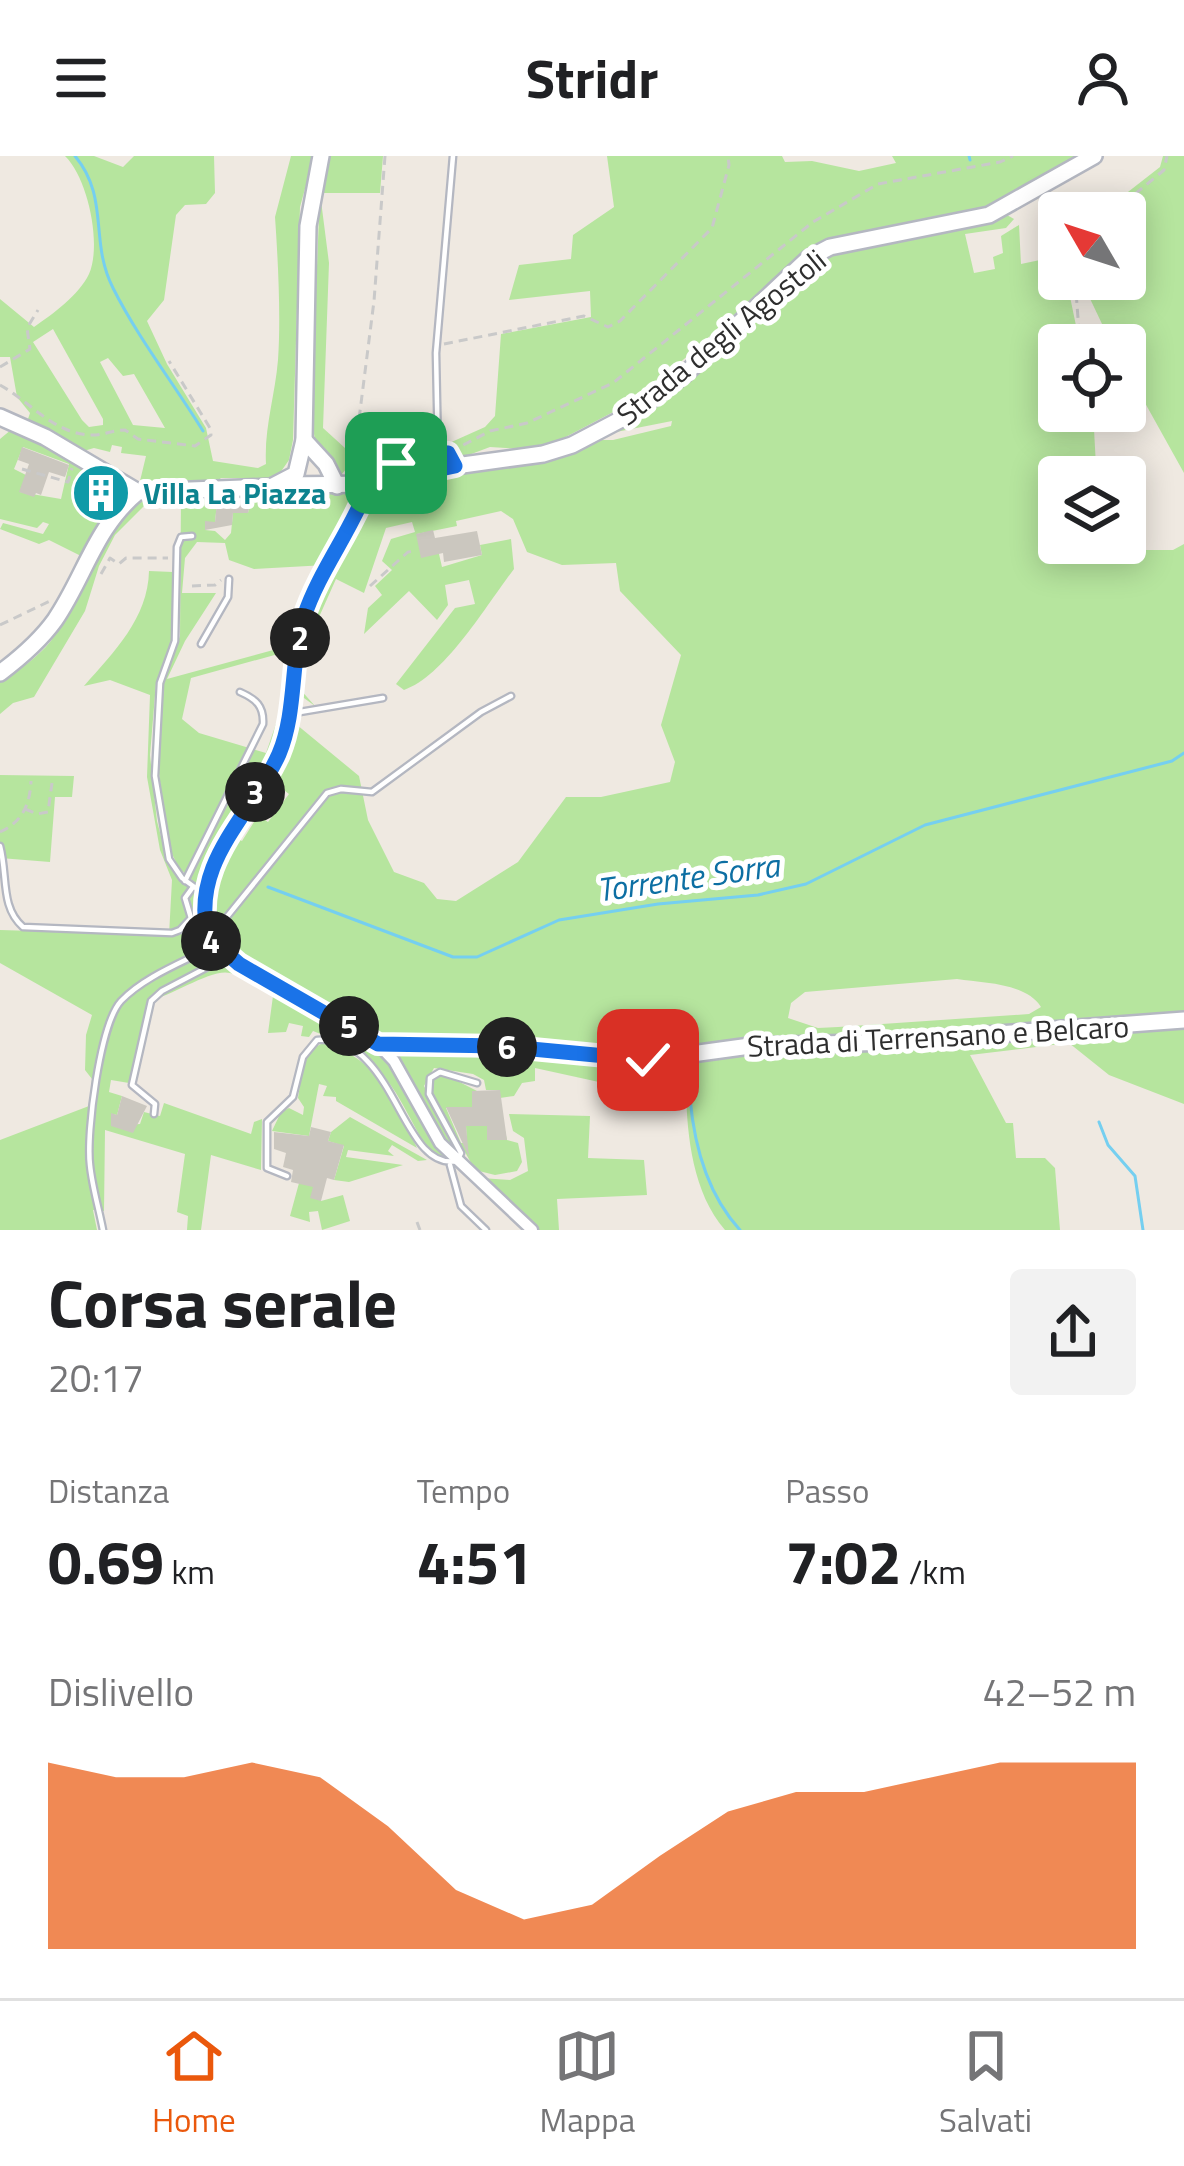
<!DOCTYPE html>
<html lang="it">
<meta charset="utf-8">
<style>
body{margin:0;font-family:"Titillium Web",sans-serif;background:#f2f2f2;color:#202124;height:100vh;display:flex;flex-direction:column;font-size:45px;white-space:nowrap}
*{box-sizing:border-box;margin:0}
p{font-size:39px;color:#757577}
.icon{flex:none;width:66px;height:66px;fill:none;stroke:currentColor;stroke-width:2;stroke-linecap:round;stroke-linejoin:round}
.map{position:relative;height:1074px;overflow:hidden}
.panel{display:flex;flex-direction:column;background:#fff;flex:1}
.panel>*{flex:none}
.needle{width:78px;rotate:309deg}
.buttons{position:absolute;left:1038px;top:36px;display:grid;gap:24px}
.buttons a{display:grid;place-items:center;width:108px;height:108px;border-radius:12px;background:#fff;box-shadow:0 6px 30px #0003;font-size:60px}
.pin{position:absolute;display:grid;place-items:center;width:102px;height:102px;color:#fff;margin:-51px;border-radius:24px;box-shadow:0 6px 18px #0006}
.km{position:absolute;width:60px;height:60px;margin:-30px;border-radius:50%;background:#222;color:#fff;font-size:33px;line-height:60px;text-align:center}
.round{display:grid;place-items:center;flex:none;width:126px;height:126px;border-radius:12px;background:#f2f2f2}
.summary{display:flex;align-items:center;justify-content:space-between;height:204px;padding:0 48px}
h1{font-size:66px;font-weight:700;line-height:90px}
.figures{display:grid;grid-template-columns:repeat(3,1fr);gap:18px;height:204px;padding:12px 48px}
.figures div{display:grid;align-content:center}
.figures b{font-size:60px;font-weight:700}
.figures small{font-size:33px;font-weight:400}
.figures p{font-size:33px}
.chart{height:336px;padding:24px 48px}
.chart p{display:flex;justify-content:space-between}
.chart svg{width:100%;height:216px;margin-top:12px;fill:#ea580c;opacity:.7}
header{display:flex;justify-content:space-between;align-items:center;height:156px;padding:0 48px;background:#fff;font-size:54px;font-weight:700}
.tab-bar{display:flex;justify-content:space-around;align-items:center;height:168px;border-top:3px solid #e0e0e0;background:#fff;font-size:33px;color:#757577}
.tab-bar a{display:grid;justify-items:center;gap:6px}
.tab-bar .selected{color:#ea580c}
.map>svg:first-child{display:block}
.green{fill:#b6e59e;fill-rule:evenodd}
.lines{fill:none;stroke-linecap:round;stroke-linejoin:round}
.stream{stroke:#75cff0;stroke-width:3}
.building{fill:#cbc7bf}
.lane-casing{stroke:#b4b7c1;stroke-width:9}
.street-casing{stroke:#b4b7c1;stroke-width:15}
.secondary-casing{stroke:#b4b7c1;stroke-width:20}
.path{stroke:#c9c9c9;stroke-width:3;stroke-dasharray:9 6;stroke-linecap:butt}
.lane{stroke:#fff;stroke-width:4.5}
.street{stroke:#fff;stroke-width:10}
.secondary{stroke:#fff;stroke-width:15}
.route-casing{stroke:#fff;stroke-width:24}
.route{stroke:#1a73e8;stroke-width:15}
.labels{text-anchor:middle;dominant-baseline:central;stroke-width:10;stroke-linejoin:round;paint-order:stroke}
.street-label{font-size:30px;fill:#2e2e2e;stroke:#fff}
.culture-label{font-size:30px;font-weight:bold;fill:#0d838f;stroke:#fff;text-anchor:start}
.water-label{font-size:33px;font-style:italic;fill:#0d6fa3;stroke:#fff}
</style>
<header><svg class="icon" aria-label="menu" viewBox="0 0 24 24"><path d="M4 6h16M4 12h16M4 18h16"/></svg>Stridr<svg class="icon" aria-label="person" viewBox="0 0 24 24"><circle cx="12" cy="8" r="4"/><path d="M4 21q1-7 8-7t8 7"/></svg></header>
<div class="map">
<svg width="1184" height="1074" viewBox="0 0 1184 1074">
<rect width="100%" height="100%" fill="#efe9e1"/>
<g class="green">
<path d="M65,0H94L123,11L134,0H214L215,37L206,48L185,49L176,59L164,144L147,165L167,208L206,272L213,305L258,312L266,308C264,272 275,240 278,204C281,162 278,104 275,61L291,0H314L300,51L293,284L289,304L275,324L252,326L247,322H221L215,327L140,325L146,300L121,297L122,291L112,289L110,296L94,292L80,296L27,266L30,257L17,241L10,201H0V143L34,171C53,158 79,139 89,118C102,89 88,22 65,0ZM53,173L103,263V269L89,271L82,264L33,186ZM108,202L123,220L134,218L165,272L133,269L100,206Z"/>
<polygon points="330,0 383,0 380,37 320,37 329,107 323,272 356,302 341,319 315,284 311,259 320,36"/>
<polygon points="607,0 782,0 785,6 812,5 859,15 896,7 892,0 1084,0 996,50 806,95 640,242 558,285 520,293 490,291 458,303 447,288 485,271 495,260 501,178 591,161 590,135 509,144 519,109 571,103 573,79 614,51"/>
<path d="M1163,0H1184V317L1125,211V189H1112L1084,130L1068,131L1080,189H1059V255H1093L1096,310L1103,321H1059V387H1125V355L1145,394H1173L1184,388V948L1109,919L1069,887L970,899L1006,967H1013L1016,1002H1045L1055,1012L1060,1074H725C693,1037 687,981 686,934L672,927L640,935L535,912V925L522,927L514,940L500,942V934H486L484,924L473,918L434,912L424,930L456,992L439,1002L429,996C391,930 389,904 313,875L309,881L301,880L303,870L289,867L286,876L268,877L273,840C260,833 244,821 230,817C212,812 172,840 148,845L129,927L111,924L109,936L122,940L117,959L111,958L112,970L140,968L144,956L160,960L164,947L251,978L254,966L262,963L261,1014L211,999L201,1074H187L188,1060L177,1056L185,998L105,974L104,1055L93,1054L97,1074H0V984L89,950L92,923L85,914L86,879L92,859L0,807V774L169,779L172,724L160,694L147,621L150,539L110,524L84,530C114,496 148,462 149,415L173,416L172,487L156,527L150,599L157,665L167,704L180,724L199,738L202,777L215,715L228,704L224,697L233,680L242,685L254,666L247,660L251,654L268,666L289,638L271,624L291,564L359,620L368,664L394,716L424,727L437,743L456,745L518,706L566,641H601L670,626L675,606L661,569L681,499L620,435L616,407L562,409L527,396L513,363L501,355L456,365L457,370L417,378L439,398L442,411L482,399L480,389L511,383L514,413C487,448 445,520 404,534L396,528L455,452L475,448L469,424L445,429L448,449L437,464L409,435L364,478L368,452L382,439L375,430L392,414L382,405L391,383L415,376L412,366L386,372L364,437L336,423L315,470L299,532L315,550L297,537L305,466L372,335L445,317L532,307L596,284H613L671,270L672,265L606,278L689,221L814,107L832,97L1007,59L1014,63L1006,72L965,78L974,117L995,113L993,101L1003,97L1001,80L1019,69L1021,108L1059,100V123H1125V57H1101L1160,11ZM957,823C984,827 1026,827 1041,851L1029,858L838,871L818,872L788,862L791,847L805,836Z"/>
<path d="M12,273L123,334L111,344L113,331L91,327L87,348L112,354L81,400L49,384L39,388L0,373L3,367L43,378L49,368L43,366L37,372L0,363V283ZM23,291L69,308L61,343L20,336L26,319L14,313Z"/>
<path d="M218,338L215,366H206L205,374L215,375L225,384L231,377L233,357H248L252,338H358L326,409L254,413L229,404L225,387L197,386L185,402L182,437H216L185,485L167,523L288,490L299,447L314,418L318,422L275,597L199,730L179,712L167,688L157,599L164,527L180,480L181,339ZM289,495L278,562L266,597L199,577L182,563L191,522Z"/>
<path d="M155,339L115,379L99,410L85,455L34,541L13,547L0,558V527C21,512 44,498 57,476C84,432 99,353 155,339Z"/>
<polygon points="0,619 74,620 72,641 55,641 50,706 0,702"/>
<path d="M324,887C377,902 395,944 417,992L336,945V941L323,940L327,930L319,928L309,980L272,975L281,956L289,952L303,959L304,951L298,942C302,921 301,894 324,887Z"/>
<polygon points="444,918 477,935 472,935 472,946 478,951 446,952 461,987 467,987 466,970 504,970 507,984 518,987 522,1006 517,1015 495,1019 475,1014 432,937 433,924"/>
<polygon points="509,958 590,960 588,1002 644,1004 647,1039 557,1043 559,1074 538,1074 481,1022 510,1024 528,1015 524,982 513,975"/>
<polygon points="350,961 427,1004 418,1005 392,989 388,995 394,1000 348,994 346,1001 403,1009 349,1026 334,1024 344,990 328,985 331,976"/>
<polygon points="302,1016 316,1020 321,1045 343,1039 350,1065 322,1074 318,1055 309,1056 310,1066 290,1060"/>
</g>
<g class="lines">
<g class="stream">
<path d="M75,0C110,42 89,85 113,132C138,182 174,228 203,275"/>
<polyline points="969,0 970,4"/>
<polyline points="268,731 453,801 477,801 559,764 658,748 758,739 806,728 925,669 1172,605 1184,597"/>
<path d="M690,942C694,988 707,1038 740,1074"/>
<polyline points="1099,966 1108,989 1135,1020 1143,1074"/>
</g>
</g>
<g class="building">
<polygon points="22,291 69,309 65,321 49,316 41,339 36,337 34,341 19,336 29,308 18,304"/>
<polygon points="251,344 248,357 233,357 232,369 205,374 205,365 215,366 217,345"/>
<polygon points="433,374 435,382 477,375 482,399 444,406 443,397 421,402 416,378"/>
<polygon points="500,934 507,984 487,984 487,970 466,970 469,1001 446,951 472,951 472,935"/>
<polygon points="122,940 147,950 133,977 111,970 111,957 117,959"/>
<polygon points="311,971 331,976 328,985 344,989 334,1024 327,1022 321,1045 310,1042 313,1031 291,1026 293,1014 283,1011 286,997 274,993 274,976 309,980"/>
</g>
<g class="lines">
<g class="lane-casing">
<g id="lane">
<polyline points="438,296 436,197 453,0"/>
<polyline points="192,380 181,381 177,391 175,485 160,527 155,620 169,703 182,722 204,738"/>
<polyline points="201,488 228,441 229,423"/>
<polyline points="294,557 383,542"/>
<path d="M0,690C8,720 0,751 23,771L172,777L180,774L191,762L185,742L193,731"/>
<path d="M185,725L263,568C264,550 256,543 240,536"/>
<polyline points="213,778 327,637 341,633 372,636 481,556 511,540"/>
<polyline points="154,958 155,948 132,929 151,845 162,835 223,803"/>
<polyline points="450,1009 461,1050 486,1074"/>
<path d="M287,1020L267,1012V966L293,941L303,901L317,884C397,879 400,1016 457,1005L461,997L429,938L430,922L440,916L477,927"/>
<path d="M103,1074C99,1053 92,1030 90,1009C86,977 100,868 121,845C144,821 181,807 210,792"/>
</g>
</g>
<g class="street-casing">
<polyline id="street" points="378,888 394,905 440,987 532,1074"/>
</g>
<g class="secondary-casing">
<g id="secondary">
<polyline points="0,261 45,281 138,336"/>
<polyline points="304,284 326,308 337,330"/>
<polyline points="281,329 375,328 448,311 543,298 572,289 633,257 685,218 809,102 830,91 989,59 1094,0"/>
<path d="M369,329C352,375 320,415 304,461C289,505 297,555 279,597C251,663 190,701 208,781L239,808L378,888L501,890L648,904L750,890L890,886L1184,864"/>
<path d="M0,517C20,502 40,485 55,464C85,420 95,371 138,336L271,331L296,318L304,284L308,70L321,0"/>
</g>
</g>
<g class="path">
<path d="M385,0L374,145L358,271C362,298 384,307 409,306"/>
<polyline points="1112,57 1164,14 1167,0"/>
<polyline points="1075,123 1080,188"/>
<polyline points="444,188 584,160 608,171 620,165 712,72 729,9 728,0"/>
<polyline points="0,211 30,193 27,172 38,154"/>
<path d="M0,229C31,246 56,281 96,279C106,278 115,274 125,274L138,283L195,290L211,279L210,272L169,205"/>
<polyline points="450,296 490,275 527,267 613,227 813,66 878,28 1000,6 1013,0"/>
<polyline points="22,313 68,326 72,312"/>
<polyline points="350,314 367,294"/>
<polyline points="101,418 110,402 119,408 126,402 168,402"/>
<polyline points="192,430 215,429 221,424"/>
<polyline points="370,430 408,396 416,395"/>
<polyline points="0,469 52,444"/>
<polyline points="25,653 37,658 48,656 52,627"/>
<path d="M0,676C22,666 30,649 31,625"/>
<polyline points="417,1066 420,1074"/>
</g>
<use href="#lane" class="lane"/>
<use href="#street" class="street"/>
<use href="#secondary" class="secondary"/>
</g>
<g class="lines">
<g class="route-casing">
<path id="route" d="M396,307C415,306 430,295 448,297L455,310L369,328C352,374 319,415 304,461C290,505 297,555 279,598C251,661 190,705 208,781L239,808L378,888L501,890L648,904"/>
</g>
<use href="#route" class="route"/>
</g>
<defs>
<g id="building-disc" transform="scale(3)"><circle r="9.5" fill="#0f9aa8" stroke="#fff"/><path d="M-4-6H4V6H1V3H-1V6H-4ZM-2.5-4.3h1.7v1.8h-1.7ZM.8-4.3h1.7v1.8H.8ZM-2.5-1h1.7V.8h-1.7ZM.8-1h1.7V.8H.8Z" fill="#fff"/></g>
</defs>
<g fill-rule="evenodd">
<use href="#building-disc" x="101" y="337"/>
</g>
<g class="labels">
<g class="street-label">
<text transform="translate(721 181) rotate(-39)">Strada degli Agostoli</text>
<text transform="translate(938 880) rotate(-3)">Strada di Terrensano e Belcaro</text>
</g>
<g class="culture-label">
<text x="143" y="337">Villa La Piazza</text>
</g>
<g class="water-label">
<text transform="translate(688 721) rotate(-8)">Torrente Sorra</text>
</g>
</g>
</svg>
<div class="buttons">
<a><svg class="needle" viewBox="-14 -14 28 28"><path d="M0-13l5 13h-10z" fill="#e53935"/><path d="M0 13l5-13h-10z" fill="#757577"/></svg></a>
<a><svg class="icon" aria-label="locate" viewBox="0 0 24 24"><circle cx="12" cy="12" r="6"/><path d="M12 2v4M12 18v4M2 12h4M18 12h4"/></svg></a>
<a><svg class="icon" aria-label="layers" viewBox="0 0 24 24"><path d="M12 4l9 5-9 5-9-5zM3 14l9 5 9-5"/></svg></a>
</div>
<div class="pin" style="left:396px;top:307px;background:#1e9e55"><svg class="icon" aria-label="arrive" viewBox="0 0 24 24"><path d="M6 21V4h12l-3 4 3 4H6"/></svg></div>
<div class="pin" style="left:648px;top:904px;background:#d93025"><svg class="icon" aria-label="check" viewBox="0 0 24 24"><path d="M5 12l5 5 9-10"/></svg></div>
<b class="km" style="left:300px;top:482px">2</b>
<b class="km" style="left:255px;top:636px">3</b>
<b class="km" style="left:211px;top:785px">4</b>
<b class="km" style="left:349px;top:870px">5</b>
<b class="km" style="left:507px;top:891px">6</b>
</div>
<section class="panel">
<div class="summary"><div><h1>Corsa serale</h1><p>20:17</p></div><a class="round"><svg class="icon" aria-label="share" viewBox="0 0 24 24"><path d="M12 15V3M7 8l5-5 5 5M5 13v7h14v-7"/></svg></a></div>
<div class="figures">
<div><p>Distanza</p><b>0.69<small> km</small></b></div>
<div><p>Tempo</p><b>4:51</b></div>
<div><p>Passo</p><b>7:02<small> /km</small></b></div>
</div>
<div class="chart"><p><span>Dislivello</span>42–52 m</p>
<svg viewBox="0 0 160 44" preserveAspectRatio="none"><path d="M0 44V6L10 9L20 9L30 6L40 9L50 19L60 32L70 38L80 35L90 25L100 16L110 12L120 12L130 9L140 6L150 6L160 6V44z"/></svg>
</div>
</section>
<nav class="tab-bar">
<a class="selected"><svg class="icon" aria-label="home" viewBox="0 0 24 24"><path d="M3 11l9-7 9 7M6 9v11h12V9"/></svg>Home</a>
<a><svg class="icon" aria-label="map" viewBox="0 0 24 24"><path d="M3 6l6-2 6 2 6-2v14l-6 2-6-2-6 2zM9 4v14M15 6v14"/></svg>Mappa</a>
<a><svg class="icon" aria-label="saved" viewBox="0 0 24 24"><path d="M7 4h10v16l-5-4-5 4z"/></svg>Salvati</a>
</nav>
